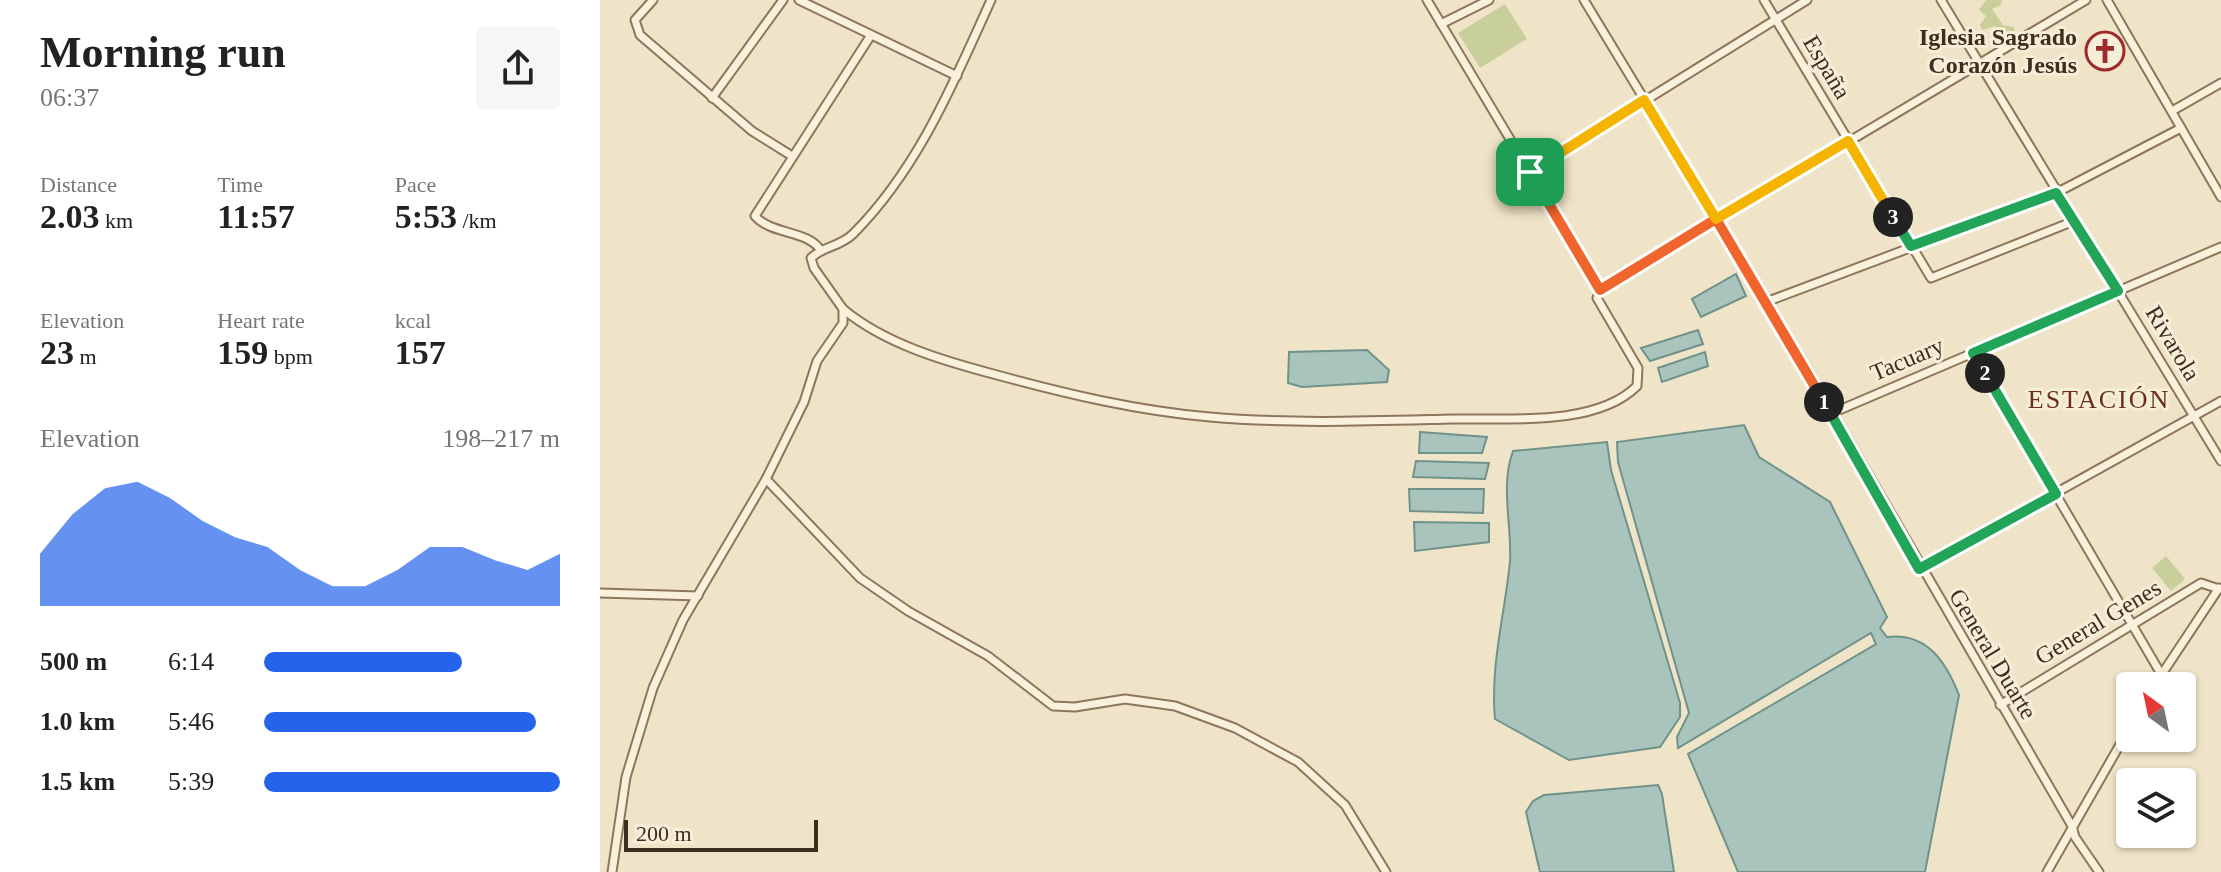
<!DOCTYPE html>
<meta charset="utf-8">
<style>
body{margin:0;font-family:"Times New Roman",serif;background:#f6f6f6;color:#222;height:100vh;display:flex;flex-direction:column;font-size:30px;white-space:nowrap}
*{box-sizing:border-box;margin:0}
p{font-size:26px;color:#767676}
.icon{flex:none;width:44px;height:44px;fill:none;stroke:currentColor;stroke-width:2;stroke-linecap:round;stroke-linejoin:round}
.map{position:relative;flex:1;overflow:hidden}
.drawer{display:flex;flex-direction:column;background:#fff;width:600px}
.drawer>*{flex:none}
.needle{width:52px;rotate:327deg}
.buttons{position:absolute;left:1516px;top:672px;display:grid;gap:16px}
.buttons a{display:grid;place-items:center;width:80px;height:80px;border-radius:8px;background:#fff;box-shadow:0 2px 6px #0004;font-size:40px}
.scale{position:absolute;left:24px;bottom:20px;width:194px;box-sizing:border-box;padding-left:8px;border:4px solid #3d2e20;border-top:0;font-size:22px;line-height:28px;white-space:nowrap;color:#3d2e20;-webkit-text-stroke:6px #f7eed8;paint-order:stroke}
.pin{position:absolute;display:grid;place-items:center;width:68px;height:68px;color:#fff;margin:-34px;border-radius:16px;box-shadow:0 4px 12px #0006}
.km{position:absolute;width:40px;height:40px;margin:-20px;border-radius:50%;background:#222;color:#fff;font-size:22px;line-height:40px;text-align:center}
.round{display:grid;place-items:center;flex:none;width:84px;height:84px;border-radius:8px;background:#f6f6f6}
.head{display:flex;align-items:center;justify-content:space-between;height:136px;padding:0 40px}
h1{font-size:44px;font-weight:700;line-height:60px}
.metrics{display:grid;grid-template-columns:repeat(3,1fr);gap:12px;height:136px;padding:8px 40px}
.metrics div{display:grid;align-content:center}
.metrics b{font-size:34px;font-weight:700}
.metrics small{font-size:22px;font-weight:400}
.metrics p{font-size:22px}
.chart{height:224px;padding:16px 40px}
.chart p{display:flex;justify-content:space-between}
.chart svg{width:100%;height:144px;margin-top:8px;fill:#2563eb;opacity:.7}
ul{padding:0 40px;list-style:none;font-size:26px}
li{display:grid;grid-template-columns:128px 96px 1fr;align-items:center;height:60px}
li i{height:20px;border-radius:10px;background:#2563eb}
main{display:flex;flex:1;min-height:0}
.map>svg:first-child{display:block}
.green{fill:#c9cf9b}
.water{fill:#a9c4bc;stroke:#6f938a;stroke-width:2}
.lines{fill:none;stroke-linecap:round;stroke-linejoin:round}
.minor-casing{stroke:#8d765c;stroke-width:11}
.minor{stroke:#faf1dc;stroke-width:7}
.split-1-casing{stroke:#fff;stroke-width:16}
.split-2-casing{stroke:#fff;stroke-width:16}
.split-3-casing{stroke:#fff;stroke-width:16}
.split-4-casing{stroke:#fff;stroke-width:16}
.split-1{stroke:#f0652b;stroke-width:10}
.split-2{stroke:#22a559;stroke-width:10}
.split-3{stroke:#22a559;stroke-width:10}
.split-4{stroke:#f5b400;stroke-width:10}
.labels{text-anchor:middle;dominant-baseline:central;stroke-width:6;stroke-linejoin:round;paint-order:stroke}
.poi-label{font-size:24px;font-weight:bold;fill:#3d2e20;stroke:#f7eed8;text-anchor:end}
.street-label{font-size:24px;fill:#3d2e20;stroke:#f7eed8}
.neighbourhood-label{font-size:26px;letter-spacing:2px;fill:#6b2e1e;stroke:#f7eed8}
</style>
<main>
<section class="drawer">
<div class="head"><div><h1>Morning run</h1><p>06:37</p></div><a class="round"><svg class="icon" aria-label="share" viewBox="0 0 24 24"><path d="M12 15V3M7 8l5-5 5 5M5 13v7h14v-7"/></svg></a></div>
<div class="metrics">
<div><p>Distance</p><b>2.03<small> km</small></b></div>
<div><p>Time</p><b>11:57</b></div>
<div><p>Pace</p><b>5:53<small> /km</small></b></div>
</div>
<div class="metrics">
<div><p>Elevation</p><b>23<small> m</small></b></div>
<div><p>Heart rate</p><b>159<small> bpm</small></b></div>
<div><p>kcal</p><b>157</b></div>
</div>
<div class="chart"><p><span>Elevation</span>198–217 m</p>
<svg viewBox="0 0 160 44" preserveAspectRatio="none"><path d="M0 44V28L10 16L20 8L30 6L40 11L50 18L60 23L70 26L80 33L90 38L100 38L110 33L120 26L130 26L140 30L150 33L160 28V44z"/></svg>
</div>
<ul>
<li><b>500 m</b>6:14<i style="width:67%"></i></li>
<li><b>1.0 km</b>5:46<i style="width:92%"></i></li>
<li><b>1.5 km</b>5:39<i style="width:100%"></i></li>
</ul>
</section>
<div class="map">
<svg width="1621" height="872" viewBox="0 0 1621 872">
<rect width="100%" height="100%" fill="#f0e4c8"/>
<g class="green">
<polygon points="1386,0 1402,0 1401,5 1392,9 1403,25 1414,27 1416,37 1400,43 1395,37 1396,26 1382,30 1380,25 1386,16 1379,10"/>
<polygon points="905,4 927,39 880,68 858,33"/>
<polygon points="1566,556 1585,579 1571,591 1552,568"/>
</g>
<g class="water">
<polygon points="1136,274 1146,296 1101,317 1092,299"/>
<polygon points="1098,330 1103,344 1050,361 1041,348"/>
<polygon points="767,350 789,370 787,382 702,387 688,383 689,352"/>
<polygon points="1105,352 1108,366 1062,382 1058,368"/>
<path d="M1144,425L1159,457L1230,502L1287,617L1280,628L1287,637C1327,632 1346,662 1359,695L1325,872H1138L1088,754L1276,644L1271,633L1078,748L1077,737L1089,713L1018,462L1017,442Z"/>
<polygon points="820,432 887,437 882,453 819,453"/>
<path d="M1007,442L1011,470L1080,703V717L1060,747L969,760L895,719C890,665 905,614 910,561C912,524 900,486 913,451Z"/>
<polygon points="816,461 889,463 885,479 813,477"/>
<polygon points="809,489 884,489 883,513 810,511"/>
<polygon points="814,522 889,523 889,542 815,551"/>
<polygon points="1058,785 1062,794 1074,872 940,872 926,812 933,801 944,795"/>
</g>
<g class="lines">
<g class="minor-casing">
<g id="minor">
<polyline points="53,0 35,20 40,35 152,131 192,156"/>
<polyline points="199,0 357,76"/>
<polyline points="827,0 1000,290"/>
<polyline points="984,0 1204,363 1472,826 1475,837 1499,872"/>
<polyline points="1164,0 1331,278 1474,221"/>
<polyline points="1341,0 1621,461"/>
<polyline points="1507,0 1621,197"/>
<polyline points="841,24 889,0"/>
<polyline points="112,98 183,0"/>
<polyline points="1572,111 1621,83"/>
<polyline points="930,172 1207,0"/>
<path d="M221,251C209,230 171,235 155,216L271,35"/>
<polyline points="1000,290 1486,0"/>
<polyline points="1166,302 1456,193 1581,128"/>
<path d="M243,309C285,344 344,361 397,375C467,394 538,411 610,417C690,424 771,421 852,419C907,418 996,427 1037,386L1038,368L997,298L1000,290"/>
<polyline points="1373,353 1561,674"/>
<polyline points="1230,414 1621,247"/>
<polyline points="166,479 260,578 308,611 388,656 453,706 475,707 525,699 575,706 635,728 698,762 745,805 786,872"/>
<polyline points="1319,569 1621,401"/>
<polyline points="0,593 98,596"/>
<polyline points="1554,686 1619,588"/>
<polyline points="1400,705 1601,583 1619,589"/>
<path d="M12,872L26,777L53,688L83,620L166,479L204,402L217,361L243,323V309L214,268L211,258C223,246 240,247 253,234C318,169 354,82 391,0"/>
<polyline points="1447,872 1530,727"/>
</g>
</g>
<use href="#minor" class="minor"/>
</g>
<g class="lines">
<g class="split-1-casing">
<polyline id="split-1" points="930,172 1000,290 1116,219 1224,402"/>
</g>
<g class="split-2-casing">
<polyline id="split-2" points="1224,402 1319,569 1456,494 1385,373"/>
</g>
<g class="split-3-casing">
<polyline id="split-3" points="1293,217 1311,246 1456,193 1518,291 1373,353 1385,373"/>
</g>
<g class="split-4-casing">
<polyline id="split-4" points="930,172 1044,100 1116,219 1248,141 1293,217"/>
</g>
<use href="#split-1" class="split-1"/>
<use href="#split-2" class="split-2"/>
<use href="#split-3" class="split-3"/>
<use href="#split-4" class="split-4"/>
</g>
<defs>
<g id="church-ring" transform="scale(2)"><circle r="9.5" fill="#f7eed8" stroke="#9e2a2b" stroke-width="1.5"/><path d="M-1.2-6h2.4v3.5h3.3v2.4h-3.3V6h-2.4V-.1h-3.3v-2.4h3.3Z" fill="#9e2a2b"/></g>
</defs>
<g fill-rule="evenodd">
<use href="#church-ring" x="1505" y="51"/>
</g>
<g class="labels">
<g class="poi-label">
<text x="1477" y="37">Iglesia Sagrado<tspan x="1477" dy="28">Corazón Jesús</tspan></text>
</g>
<g class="street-label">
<text transform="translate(1227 67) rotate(59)">España</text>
<text transform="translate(1573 343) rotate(59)">Rivarola</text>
<text transform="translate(1307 359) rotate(-23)">Tacuary</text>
<text transform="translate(1498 622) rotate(-31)">General Genes</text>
<text transform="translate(1393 654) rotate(59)">General Duarte</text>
</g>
<g class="neighbourhood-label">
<text x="1499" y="399">ESTACIÓN</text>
</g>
</g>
</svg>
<div class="buttons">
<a><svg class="needle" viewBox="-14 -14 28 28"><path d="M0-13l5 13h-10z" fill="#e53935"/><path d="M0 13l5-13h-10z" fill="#767676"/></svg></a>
<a><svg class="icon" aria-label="layers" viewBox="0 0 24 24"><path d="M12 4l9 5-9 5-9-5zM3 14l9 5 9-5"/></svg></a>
</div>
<div class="scale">200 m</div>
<div class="pin" style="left:930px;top:172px;background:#1e9e55"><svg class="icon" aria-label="arrive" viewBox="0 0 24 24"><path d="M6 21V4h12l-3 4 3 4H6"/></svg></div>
<b class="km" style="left:1224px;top:402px">1</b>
<b class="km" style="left:1385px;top:373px">2</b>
<b class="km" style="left:1293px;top:217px">3</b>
</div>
</main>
